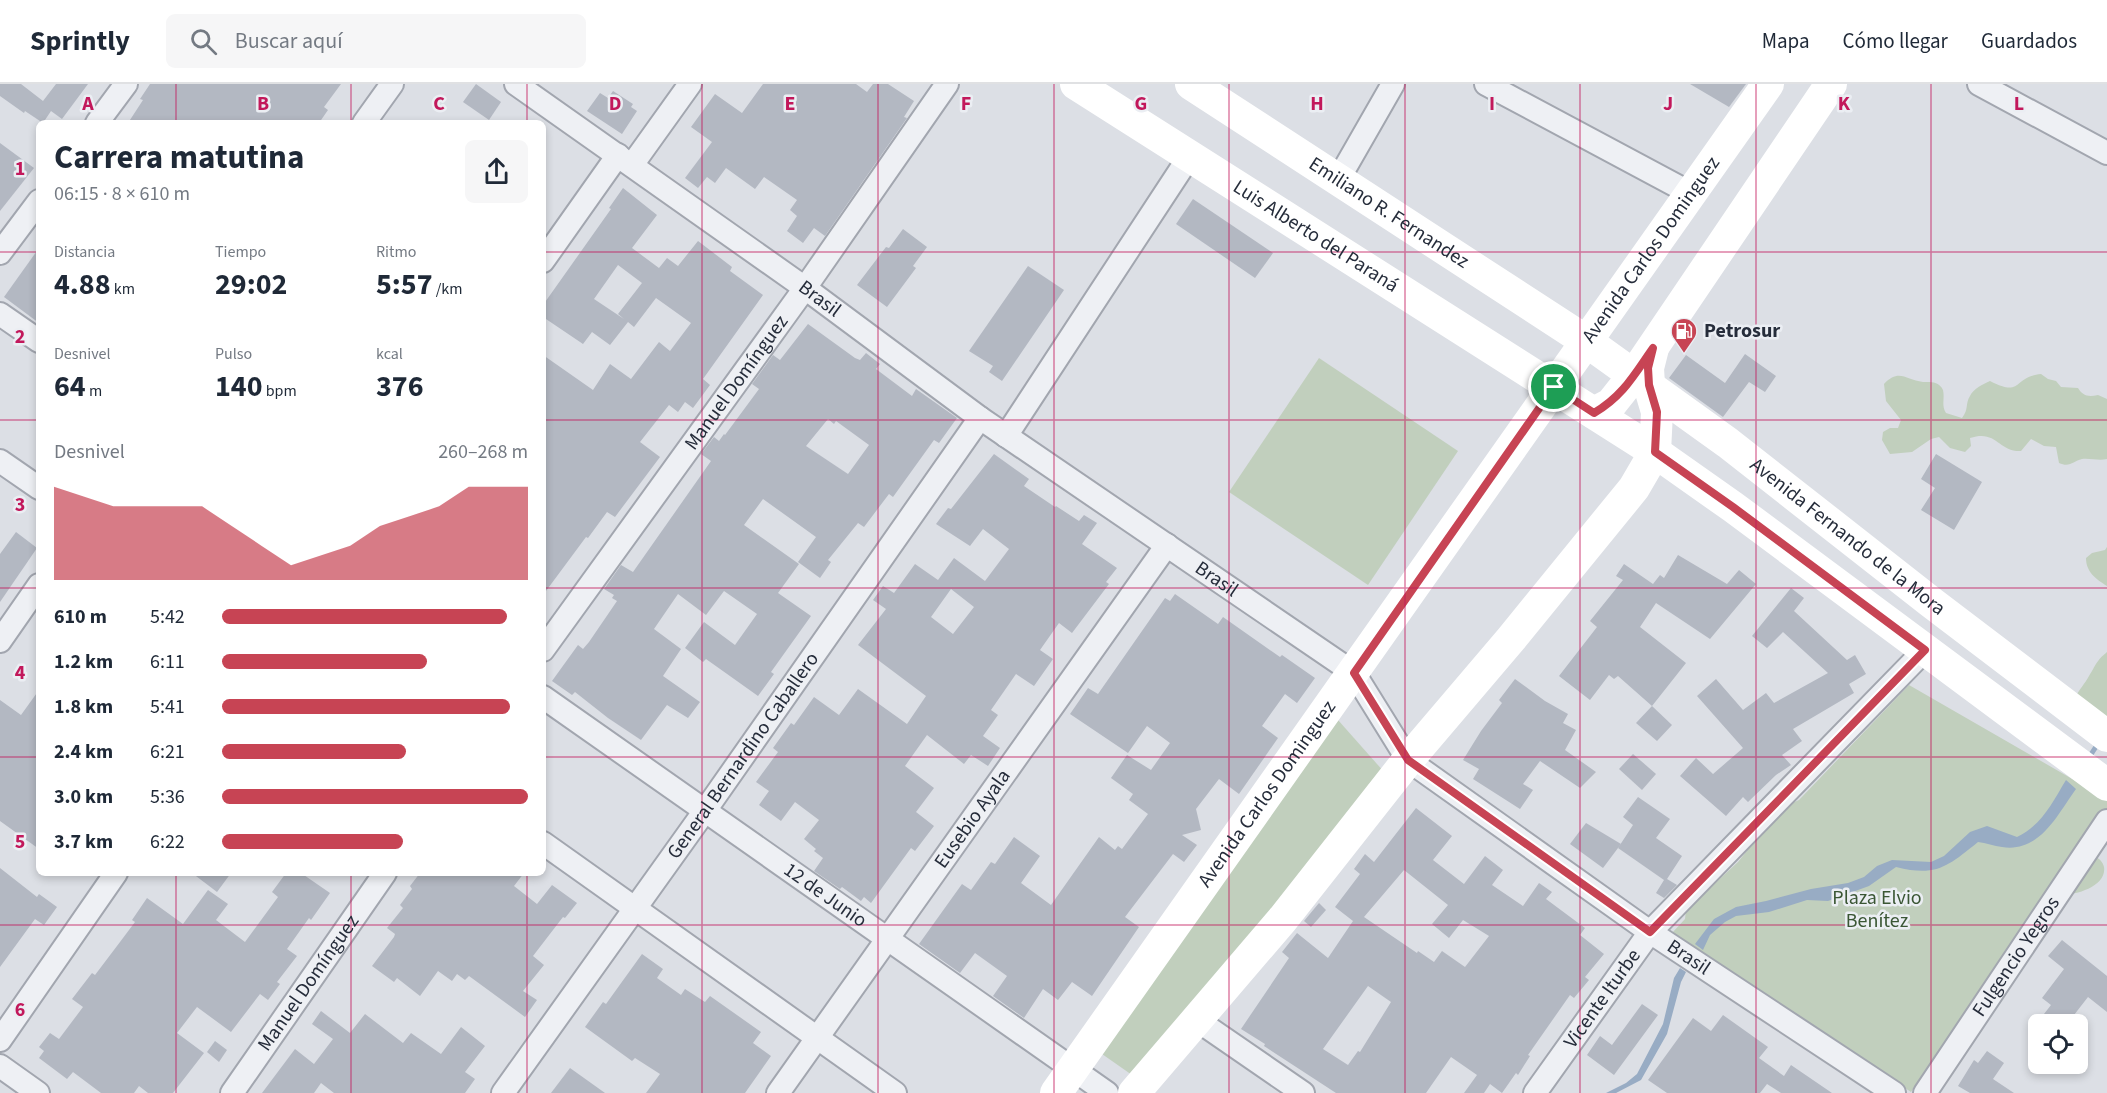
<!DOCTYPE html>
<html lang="es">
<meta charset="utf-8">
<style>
body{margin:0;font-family:"Source Sans 3",sans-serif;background:#f6f6f7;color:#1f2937;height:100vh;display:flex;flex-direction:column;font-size:22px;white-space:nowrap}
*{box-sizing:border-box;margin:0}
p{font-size:20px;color:#747a83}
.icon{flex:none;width:33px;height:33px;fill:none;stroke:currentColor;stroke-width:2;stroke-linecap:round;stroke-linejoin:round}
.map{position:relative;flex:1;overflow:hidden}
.details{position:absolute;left:36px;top:36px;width:510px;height:756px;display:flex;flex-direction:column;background:#fff;border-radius:9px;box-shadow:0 3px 9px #0003}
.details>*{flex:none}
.fabs{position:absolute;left:2028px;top:930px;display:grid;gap:12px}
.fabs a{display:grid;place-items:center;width:60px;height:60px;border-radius:9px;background:#fff;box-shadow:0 3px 9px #0003;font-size:30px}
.pin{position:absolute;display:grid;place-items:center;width:51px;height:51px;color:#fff;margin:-26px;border:3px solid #fff;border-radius:50%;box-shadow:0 2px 6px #0007}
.round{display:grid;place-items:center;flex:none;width:63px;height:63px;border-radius:9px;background:#f6f6f7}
.summary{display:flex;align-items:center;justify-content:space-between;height:102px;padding:0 18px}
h1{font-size:33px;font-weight:700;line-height:45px}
.figures{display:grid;grid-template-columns:repeat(3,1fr);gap:9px;height:102px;padding:6px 18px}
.figures div{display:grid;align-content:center}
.figures b{font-size:30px;font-weight:700}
.figures small{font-size:16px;font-weight:400}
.figures p{font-size:16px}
.chart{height:168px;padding:12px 18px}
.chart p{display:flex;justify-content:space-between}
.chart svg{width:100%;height:108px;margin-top:6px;fill:#c74454;opacity:.7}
ul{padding:0 18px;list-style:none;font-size:20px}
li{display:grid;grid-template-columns:96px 72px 1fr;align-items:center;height:45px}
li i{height:15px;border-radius:8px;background:#c74454}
header{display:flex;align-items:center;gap:36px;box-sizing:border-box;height:84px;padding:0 30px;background:#fff;border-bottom:2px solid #e0e1e3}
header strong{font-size:28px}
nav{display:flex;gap:33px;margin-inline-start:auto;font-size:21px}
.search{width:420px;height:54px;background:#f6f6f7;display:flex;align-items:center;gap:15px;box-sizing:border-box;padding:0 21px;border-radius:9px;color:#747a83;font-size:22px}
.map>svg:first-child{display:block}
.green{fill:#c1cfbd}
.water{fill:#98acc4}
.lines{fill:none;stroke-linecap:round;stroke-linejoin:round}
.stream{stroke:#98acc4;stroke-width:5}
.building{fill:#b3b8c2;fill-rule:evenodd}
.street-casing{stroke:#a2a6af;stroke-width:26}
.street{stroke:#eef0f4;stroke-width:22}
.secondary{stroke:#fff;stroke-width:32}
.route-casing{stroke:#fff;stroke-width:12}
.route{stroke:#c74454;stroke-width:8}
.grid{fill:none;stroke:#c2185b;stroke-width:1.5;stroke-opacity:0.55}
.labels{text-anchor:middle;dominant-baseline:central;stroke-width:5;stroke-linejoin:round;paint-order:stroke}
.street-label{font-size:20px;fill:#262d3b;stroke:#ebeef3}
.poi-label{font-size:20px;font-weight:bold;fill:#262d3b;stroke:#ebeef3;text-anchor:start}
.park-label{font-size:20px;fill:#3a5634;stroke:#ebeef3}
.grid-label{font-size:20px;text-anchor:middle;font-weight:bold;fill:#c2185b;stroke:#ebeef3;stroke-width:5;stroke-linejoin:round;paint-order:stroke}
</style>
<header>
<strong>Sprintly</strong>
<div class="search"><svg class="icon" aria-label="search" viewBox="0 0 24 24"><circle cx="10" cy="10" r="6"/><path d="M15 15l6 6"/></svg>Buscar aquí</div>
<nav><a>Mapa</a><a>Cómo llegar</a><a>Guardados</a></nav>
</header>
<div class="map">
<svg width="2107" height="1009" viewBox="0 0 2107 1009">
<rect width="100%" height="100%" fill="#dcdfe5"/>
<g class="green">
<polygon points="1319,274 1458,367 1368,501 1229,408"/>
<path d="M2041,290L2048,295L2056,297L2061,303L2078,304C2083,312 2088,313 2098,311L2107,315V375C2099,377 2090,374 2082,375C2073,377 2070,384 2059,379L2056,363L2044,362L2031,355L2021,367C1998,368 1997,345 1970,354L1971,362L1965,368L1950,364L1939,353L1931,355L1912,368L1890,370L1882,356L1883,348L1890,344H1898L1901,336L1886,317L1884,300C1899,284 1906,296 1923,298C1930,298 1939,297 1943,306C1945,315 1941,321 1946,329L1962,334C1969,325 1965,320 1970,312C1973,305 1983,300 1990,297C2023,314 2012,293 2041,290Z"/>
<path d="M2107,463V502C2096,495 2086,488 2086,474L2092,469L2105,466Z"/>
<path d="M2107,568V645L2075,614C2079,605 2085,600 2089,592C2096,581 2096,577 2107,568Z"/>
<path d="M1909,601L2107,715V724L2075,770C2082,771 2089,771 2095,773C2099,774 2103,778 2104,783C2107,802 2077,811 2062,811C2058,811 2053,810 2048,809L1954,944L1942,991L1917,999L1911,1008L1672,849L1685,835L1686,826L1738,778L1781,724L1799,716Z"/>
<polygon points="1338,636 1385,689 1132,991 1102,970"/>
</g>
<g class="water">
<path d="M2066,696L2076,705C2057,731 2040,769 2002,763C1994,762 1986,759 1978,758C1947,783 1936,793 1896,783L1869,802L1828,817L1807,816L1769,828L1736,832L1725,838L1710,851L1703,866L1695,860L1714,835L1736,823L1766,817L1811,805L1848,799L1864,793L1877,782L1892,776L1931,778L1944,772L1970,748L1987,742L2017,753C2042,741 2052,719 2066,696Z"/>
<polygon points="1680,884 1686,888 1681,898 1667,950 1641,996 1616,1009 1606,1009 1626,999 1637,990 1663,940 1674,894"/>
</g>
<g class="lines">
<polyline class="stream" points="2088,675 2099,658"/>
</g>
<g class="building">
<polygon points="0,0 21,0 43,17 56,0 88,0 62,35 51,27 43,39 25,27 24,29 0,12"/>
<polygon points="150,0 341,0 324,23 328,26 319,39 128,39 143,16 140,15"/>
<polygon points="476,0 501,18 489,36 463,18"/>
<polygon points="763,0 856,0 867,8 873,0 888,0 914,17 904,33 907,34 825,152 814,144 803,159 787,147 797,132 790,126 797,116 764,93 755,105 726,84 715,99 707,93 698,104 685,94 712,58 691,43 715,10 742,29"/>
<polygon points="1690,0 1746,0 1729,23"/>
<polygon points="613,7 633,20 631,23 637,27 622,50 587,27 600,9 608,14"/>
<polygon points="0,59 34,84 0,127"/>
<path d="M623,104L657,131L632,164L659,184L667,174L678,182L698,157L732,183L730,187L763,211L703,295L710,301L693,324L685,318L678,328L669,321L640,358L660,373L615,433L607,428L588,454L586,453L543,511V271L593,306L610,280L631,295L659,258L670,267L691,239L656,214L634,243L628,238L610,261L592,248L583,260L543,233V221L611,125L609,124ZM618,181L642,199L618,230L624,235L594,215Z"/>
<polygon points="1193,115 1273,169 1255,194 1176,140"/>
<polygon points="903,145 927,163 913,182 916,184 887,223 857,201 886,163 889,164"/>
<polygon points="39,164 39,239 4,213"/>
<polygon points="1028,182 1064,206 1002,297 989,288 993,282 969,267"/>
<path d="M808,240L855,274L860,276L866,269L880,280L876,285L912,312L916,305L957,334L939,359L934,356L893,413L889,410L864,443L858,439L828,476L831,478L820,494L798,478L816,453L763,415L744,441L799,480L778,509L811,532L771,588L774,590L758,612L706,575L703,578L685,564L704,538L735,561L757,530L724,507L706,531L678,510L654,545L681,565L663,592L700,618L688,634L667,621L641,656L608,634L575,608L572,611L552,597L578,561L583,565L589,558L617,517L612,514L614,511L604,505L621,481L633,488L711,377L701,370L714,353L719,357L724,350L725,351L759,305L752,300L773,271L780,276ZM828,335L834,340L836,337L869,361L848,390L806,362Z"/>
<polygon points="1745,270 1776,292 1765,308 1749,298 1723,333 1669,294 1686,271 1725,299"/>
<path d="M994,370L1029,395L1024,402L1055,423L1056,422L1079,437L1084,431L1097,439L1082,460L1117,484L1106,498L1109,500L1072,549L1059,539L1040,566L1053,575L1034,602L1016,590L991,626L998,631L983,652L1000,664L988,682L971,671L964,680L927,651L905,682L934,704L916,728L934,742L915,767L911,764L871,819L864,813L861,817L842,803L840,805L814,787L823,774L814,767L816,765L804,755L819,736L795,718L781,737L759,721L769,707L756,698L778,668L773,664L791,639L794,641L814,613L839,631L858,605L907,640L926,612L858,561L886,525L873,516L883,502L894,509L915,480L938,496L954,474L985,497L1009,465L983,445L970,462L936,440L948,424L951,425ZM951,505L974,523L953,550L931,533Z"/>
<polygon points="1936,370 1982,398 1954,446 1921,426 1935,404 1921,395"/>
<polygon points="16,448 37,464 0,518 0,470"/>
<polygon points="1678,471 1727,500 1739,486 1756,500 1710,555 1656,519 1640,543 1686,579 1652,622 1618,592 1614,595 1609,591 1590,616 1559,592 1597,543 1590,537 1623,496 1616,492 1624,480 1653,500 1660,491 1664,494"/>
<polygon points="1791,504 1804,514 1794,527 1847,576 1855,571 1866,590 1849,600 1854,609 1793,645 1802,657 1782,671 1791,681 1776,691 1748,718 1743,713 1726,732 1680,692 1696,674 1713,690 1743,664 1697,612 1716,595 1743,626 1766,609 1774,619 1828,589 1783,548 1767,564 1752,552"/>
<polygon points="1175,510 1218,540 1223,533 1280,573 1282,571 1315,594 1297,619 1285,610 1262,642 1278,654 1239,710 1219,695 1196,725 1201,746 1182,751 1197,761 1184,778 1173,770 1125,833 1139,843 1092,912 1072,898 1058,916 1043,905 1024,934 993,912 1007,892 975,869 960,889 919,860 962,800 971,806 991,778 995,780 1014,753 1040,772 1021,799 1051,821 1099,753 1115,766 1118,762 1122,765 1148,730 1129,716 1133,710 1111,694 1127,671 1151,686 1170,659 1147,642 1128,669 1070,630 1088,604 1098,610 1165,514 1170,517"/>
<polygon points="1515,595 1545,617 1568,630 1563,639 1576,646 1565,666 1596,688 1580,704 1540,677 1523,700 1533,706 1520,725 1473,695 1479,685 1463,676 1481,647 1502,619 1499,616"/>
<polygon points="39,606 39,765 0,737 0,616 21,631"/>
<polygon points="1652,622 1672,641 1657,657 1636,639"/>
<polygon points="1633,670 1656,690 1642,706 1619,685"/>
<polygon points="1638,713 1670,735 1656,754 1682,772 1667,795 1677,801 1664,814 1656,809 1664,796 1618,764 1633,741 1623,733"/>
<path d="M1416,724L1452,752L1433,776L1464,800L1485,772L1503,786L1492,801L1523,822L1539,799L1552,808L1546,815L1585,844L1580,851L1604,870L1585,893L1589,896L1574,914L1570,911L1528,971L1530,972L1518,991L1516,989L1502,1009L1490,1000L1484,1009H1464L1477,991L1451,973L1426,1009H1336L1264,962L1265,960L1241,945L1289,874L1282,868L1297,849L1328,874L1353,837L1335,823L1360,790L1354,785L1365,770L1374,778ZM1404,786L1448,821L1432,840L1449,854L1463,836L1489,852L1465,883L1442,867L1434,878L1418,867L1417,869L1364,833ZM1368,902L1391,918L1360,968L1358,967L1348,981L1323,965Z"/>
<polygon points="1586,739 1621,760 1603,784 1570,760"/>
<polygon points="0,784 37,813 39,810 57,823 44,841 35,835 0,883"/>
<polygon points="192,789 231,789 217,808"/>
<polygon points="286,789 301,789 330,809 311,836 309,834 287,865 297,872 277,898 280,900 268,916 260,910 231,948 197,923 177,949 204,969 173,1009 148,1009 139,1002 134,1009 101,1009 73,988 67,995 39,974 44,967 39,963 50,949 59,955 83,923 72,915 92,889 95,891 120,858 135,838 132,836 147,814 183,840 208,806 228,820 216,836 245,858 278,813 272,808"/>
<polygon points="420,789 524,789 514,802 537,820 552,801 577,819 565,834 563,833 533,872 544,881 523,907 537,916 525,933 469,892 465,896 457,890 452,897 438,887 420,912 397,894 394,898 372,882 394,853 395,850 387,844 403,824 400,821 412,805 410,802"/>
<polygon points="1319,819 1326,826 1311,843 1304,837"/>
<polygon points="2062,856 2107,892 2107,928 2088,913 2067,940 2043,940 2048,933 2044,930 2051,921 2042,914 2064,885 2048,872"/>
<polygon points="642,870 663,885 657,894 681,911 685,905 705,918 710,912 761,948 753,959 771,972 745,1009 646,1009 660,990 635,974 632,977 585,943 603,918 606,920"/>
<polygon points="1642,920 1658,931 1614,991 1587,971 1600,952 1612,961"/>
<polygon points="321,927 350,949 365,930 403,959 411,949 441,970 461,943 485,962 465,988 475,995 465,1009 334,1009 321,999 314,1009 262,1009 295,965 314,980 333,955 312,940"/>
<polygon points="1723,931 1768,963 1759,974 1784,992 1791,981 1832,1009 1781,1009 1767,1000 1760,1009 1667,1009 1648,996 1693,934 1711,947"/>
<polygon points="215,957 227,966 219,978 207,968"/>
<polygon points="1987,967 2004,979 1993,995 2014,1009 1970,1009 1958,1002 1974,976 1978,979"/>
<polygon points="570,984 605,1009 551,1009"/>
</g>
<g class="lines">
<g class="street-casing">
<g id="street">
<path id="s1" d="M516,0L805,204L980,334L1354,589L1408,676L1650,848L1894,1009"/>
<polyline points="1486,0 1690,109"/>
<polyline points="1979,0 2107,69"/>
<polyline points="97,39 126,0"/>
<polyline points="364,39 392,0"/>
<polyline points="632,81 690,0"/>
<polyline points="1338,96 1393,0"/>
<polyline points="0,169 39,117"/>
<polyline points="543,177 618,71"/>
<polyline points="0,230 39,257"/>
<polyline points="1006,352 1189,73"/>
<polyline points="0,377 39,404"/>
<polyline points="0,557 39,501"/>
<path id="s2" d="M543,566L805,204L947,0"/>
<path id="s3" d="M543,613L1107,1009"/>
<polyline points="543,759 895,1009"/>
<polyline points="1197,936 1303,1009"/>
<polyline points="0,956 116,789"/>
<polyline points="0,982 38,1009"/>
<path id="s4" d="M232,1009L385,789"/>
<path id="s5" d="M503,1009L704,728L980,334"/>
<path id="s6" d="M778,1009L1167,461"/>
<path id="s7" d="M1535,1009L1650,848L1925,566"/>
<path id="s8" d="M1925,1009L2107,737"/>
</g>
</g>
<use href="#street" class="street"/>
<g class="secondary">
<path id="s9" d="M1076,0L1655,368L1733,423L2107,701"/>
<path id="s10" d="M1191,0L1586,257L1728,359L1932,519L2107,652"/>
<polyline points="1594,329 1611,320 1634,291 1831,0"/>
<path id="s11" d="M1056,1009L1768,0"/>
<polyline points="1134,1009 1282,836 1408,676 1511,555 1634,404 1655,368 1657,328 1649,301 1648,284 1653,264"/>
</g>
</g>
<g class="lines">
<g class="route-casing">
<path id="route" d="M1653,264L1648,284L1649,301L1657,328L1655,368L1733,423L1925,566L1650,848L1408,676L1354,589L1554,303L1594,329C1623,312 1634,291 1653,264Z"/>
</g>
<use href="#route" class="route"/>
</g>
<path class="grid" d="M176,0V39M351,0V39M527,0V39M702,0V1009M878,0V1009M1054,0V1009M1229,0V1009M1405,0V1009M1580,0V1009M1756,0V1009M1931,0V1009M0,168H39M543,168H2107M0,336H39M543,336H2107M0,504H39M543,504H2107M0,673H39M543,673H2107M176,789V1009M351,789V1009M527,789V1009M0,841H2107"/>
<defs>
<g id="fuel-pin" transform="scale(1.35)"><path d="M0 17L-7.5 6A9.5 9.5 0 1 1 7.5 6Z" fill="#c74454" stroke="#ebeef3"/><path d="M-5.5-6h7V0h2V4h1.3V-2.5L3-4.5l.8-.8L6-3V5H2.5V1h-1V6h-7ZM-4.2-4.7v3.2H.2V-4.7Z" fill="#fff"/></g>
</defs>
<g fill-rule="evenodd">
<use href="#fuel-pin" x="1684" y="247"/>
</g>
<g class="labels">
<g class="street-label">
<text stroke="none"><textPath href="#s10" startOffset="236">Emiliano R. Fernandez</textPath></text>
<text stroke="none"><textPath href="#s9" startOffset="284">Luis Alberto del Paraná</textPath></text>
<text stroke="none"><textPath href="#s11" startOffset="1032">Avenida Carlos Dominguez</textPath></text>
<text stroke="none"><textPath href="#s1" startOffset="372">Brasil</textPath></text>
<text stroke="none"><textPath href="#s2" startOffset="330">Manuel Domínguez</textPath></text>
<text stroke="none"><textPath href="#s10" startOffset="798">Avenida Fernando de la Mora</textPath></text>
<text stroke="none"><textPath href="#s1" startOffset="858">Brasil</textPath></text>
<text stroke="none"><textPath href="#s5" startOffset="414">General Bernardino Caballero</textPath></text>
<text stroke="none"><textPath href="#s11" startOffset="366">Avenida Carlos Dominguez</textPath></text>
<text stroke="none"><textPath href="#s6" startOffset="336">Eusebio Ayala</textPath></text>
<text stroke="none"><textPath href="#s3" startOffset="345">12 de Junio</textPath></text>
<text stroke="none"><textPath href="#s1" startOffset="1470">Brasil</textPath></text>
<text stroke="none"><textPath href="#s8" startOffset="164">Fulgencio Yegros</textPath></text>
<text stroke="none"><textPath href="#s4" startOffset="134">Manuel Domínguez</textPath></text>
<text stroke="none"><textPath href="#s7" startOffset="116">Vicente Iturbe</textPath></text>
</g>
<g class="poi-label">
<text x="1704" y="247">Petrosur</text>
</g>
<g class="park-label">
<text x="1877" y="814">Plaza Elvio<tspan x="1877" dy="23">Benítez</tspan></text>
</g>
</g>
<g class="grid-label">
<text x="88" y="26">A</text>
<text x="263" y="26">B</text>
<text x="439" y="26">C</text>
<text x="615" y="26">D</text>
<text x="790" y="26">E</text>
<text x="966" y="26">F</text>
<text x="1141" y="26">G</text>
<text x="1317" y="26">H</text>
<text x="1492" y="26">I</text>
<text x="1668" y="26">J</text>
<text x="1844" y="26">K</text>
<text x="2019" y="26">L</text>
<text x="20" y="91">1</text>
<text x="20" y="259">2</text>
<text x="20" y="427">3</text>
<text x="20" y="595">4</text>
<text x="20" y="764">5</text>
<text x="20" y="932">6</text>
</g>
</svg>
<div class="fabs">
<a><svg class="icon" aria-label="locate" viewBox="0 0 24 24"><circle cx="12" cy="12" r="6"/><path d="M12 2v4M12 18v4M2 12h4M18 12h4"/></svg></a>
</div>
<div class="pin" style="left:1554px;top:303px;background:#1e9e55"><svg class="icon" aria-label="arrive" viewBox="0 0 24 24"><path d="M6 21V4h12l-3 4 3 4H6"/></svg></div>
<section class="details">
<div class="summary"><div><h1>Carrera matutina</h1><p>06:15 · 8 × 610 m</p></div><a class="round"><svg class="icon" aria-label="share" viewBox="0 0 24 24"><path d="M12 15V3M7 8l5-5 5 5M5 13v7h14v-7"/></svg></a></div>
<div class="figures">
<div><p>Distancia</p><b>4.88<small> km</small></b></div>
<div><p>Tiempo</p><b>29:02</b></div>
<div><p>Ritmo</p><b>5:57<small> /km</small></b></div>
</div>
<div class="figures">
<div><p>Desnivel</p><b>64<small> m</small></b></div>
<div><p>Pulso</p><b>140<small> bpm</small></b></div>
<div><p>kcal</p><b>376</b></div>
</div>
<div class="chart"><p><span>Desnivel</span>260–268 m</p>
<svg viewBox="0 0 160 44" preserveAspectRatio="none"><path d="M0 44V6L10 10L20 14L30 14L40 14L50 14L60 22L70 30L80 38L90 34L100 30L110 22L120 18L130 14L140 6L150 6L160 6V44z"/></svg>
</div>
<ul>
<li><b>610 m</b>5:42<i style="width:93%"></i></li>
<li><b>1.2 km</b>6:11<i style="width:67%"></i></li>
<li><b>1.8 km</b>5:41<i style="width:94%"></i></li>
<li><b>2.4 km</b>6:21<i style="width:60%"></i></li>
<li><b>3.0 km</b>5:36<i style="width:100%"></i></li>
<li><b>3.7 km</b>6:22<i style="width:59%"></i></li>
</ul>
</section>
</div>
